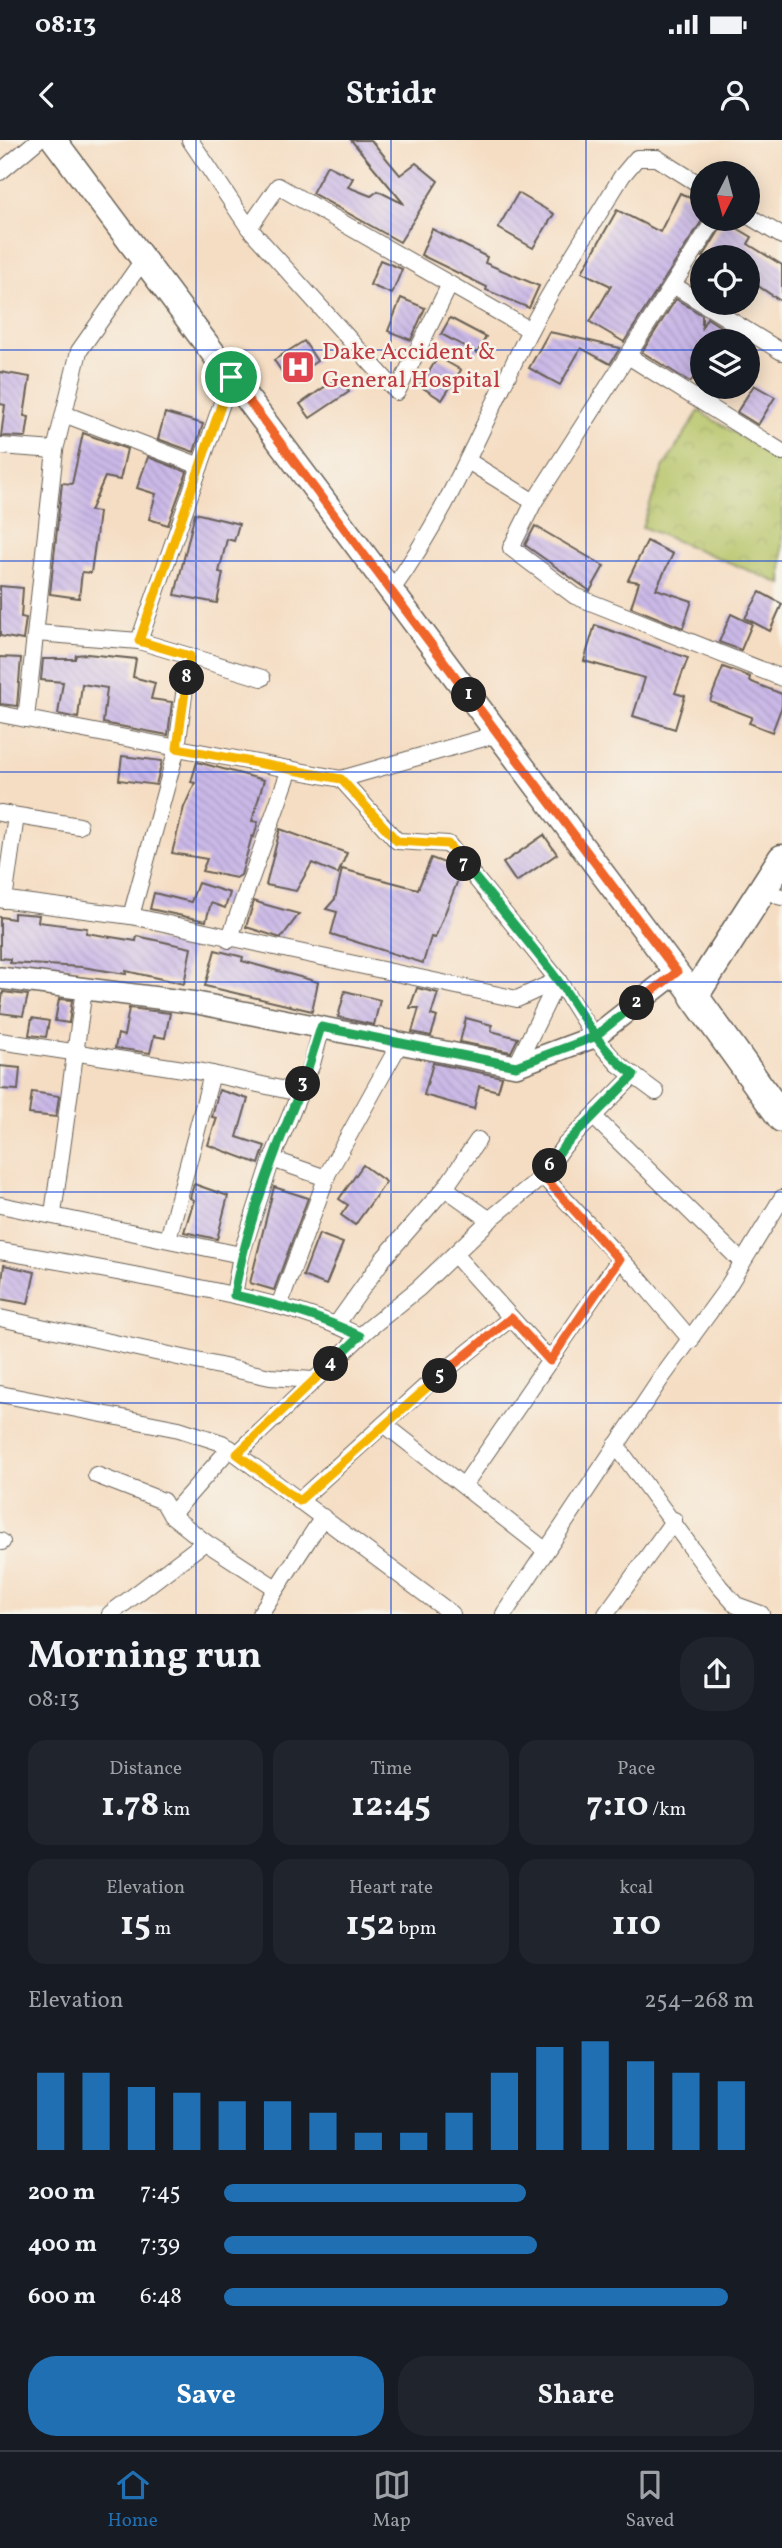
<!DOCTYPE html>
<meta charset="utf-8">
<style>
body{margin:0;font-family:Vollkorn,serif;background:#20242c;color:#f1f3f6;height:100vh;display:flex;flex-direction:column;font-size:26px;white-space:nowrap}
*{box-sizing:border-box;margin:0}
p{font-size:23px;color:#9ea1a6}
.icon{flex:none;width:38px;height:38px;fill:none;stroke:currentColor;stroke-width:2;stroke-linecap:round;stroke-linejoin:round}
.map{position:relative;height:1474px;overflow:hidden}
.drawer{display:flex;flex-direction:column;background:#171b24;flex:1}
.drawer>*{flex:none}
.needle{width:46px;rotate:186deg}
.buttons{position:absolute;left:690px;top:21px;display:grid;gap:14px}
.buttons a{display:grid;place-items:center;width:70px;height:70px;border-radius:50%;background:#171b24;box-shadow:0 4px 18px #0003;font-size:35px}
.pin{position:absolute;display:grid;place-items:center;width:60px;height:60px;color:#fff;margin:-30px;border:4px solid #fff;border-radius:50%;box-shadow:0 2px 7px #0007}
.km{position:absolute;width:35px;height:35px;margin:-18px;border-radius:50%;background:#222;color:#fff;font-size:19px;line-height:35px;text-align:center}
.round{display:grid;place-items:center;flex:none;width:74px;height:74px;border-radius:28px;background:#20242c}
.overview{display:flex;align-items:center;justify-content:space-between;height:119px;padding:0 28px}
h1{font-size:38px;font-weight:700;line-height:52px}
.stats{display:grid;grid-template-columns:repeat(3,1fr);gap:10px;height:119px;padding:7px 28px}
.stats div{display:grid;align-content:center;border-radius:18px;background:#20242c;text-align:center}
.stats b{font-size:35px;font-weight:700}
.stats small{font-size:19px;font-weight:400}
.stats p{font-size:19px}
.chart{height:196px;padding:14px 28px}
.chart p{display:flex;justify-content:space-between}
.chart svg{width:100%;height:126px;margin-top:7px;stroke:#1f6fb2;stroke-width:6}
.cta{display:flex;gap:14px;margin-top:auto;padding:14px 28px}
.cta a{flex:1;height:80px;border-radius:28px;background:#1f6fb2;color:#fff;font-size:28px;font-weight:700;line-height:80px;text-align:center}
.cta a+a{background:#20242c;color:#f1f3f6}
ul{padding:0 28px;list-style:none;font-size:23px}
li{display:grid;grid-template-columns:112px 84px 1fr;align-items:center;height:52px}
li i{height:18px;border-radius:9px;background:#1f6fb2}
.status{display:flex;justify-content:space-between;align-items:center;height:49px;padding:0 35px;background:#171b24;direction:ltr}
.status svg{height:19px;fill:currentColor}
header{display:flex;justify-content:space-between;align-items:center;height:91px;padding:0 28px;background:#171b24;font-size:32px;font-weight:700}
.dock{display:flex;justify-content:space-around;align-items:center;height:98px;border-top:2px solid #363941;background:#171b24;font-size:19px;color:#9ea1a6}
.dock a{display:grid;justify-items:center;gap:4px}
.dock .on{color:#1f6fb2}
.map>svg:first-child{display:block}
.park{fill:url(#park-crowns);stroke:#686f40;stroke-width:2}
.building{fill:url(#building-back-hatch)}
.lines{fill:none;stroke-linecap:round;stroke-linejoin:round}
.street-casing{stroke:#686056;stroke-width:18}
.secondary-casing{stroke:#686056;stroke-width:24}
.primary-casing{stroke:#686056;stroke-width:27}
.highway-casing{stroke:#686056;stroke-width:31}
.street{stroke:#fff;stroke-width:16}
.secondary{stroke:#fff;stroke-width:21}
.primary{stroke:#fff;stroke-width:24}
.highway{stroke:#fff;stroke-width:28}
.split-1-casing{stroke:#fff;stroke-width:14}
.split-2-casing{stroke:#fff;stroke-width:14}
.split-3-casing{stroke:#fff;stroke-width:14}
.split-4-casing{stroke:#fff;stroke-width:14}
.split-5-casing{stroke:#fff;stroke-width:14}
.split-6-casing{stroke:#fff;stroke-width:14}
.split-7-casing{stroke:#fff;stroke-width:14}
.split-8-casing{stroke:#fff;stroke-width:14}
.split-9-casing{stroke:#fff;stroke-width:14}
.split-1{stroke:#f0652b;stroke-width:9}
.split-2{stroke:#f0652b;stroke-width:9}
.split-3{stroke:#22a559;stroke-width:9}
.split-4{stroke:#22a559;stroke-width:9}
.split-5{stroke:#f5b400;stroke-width:9}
.split-6{stroke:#f0652b;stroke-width:9}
.split-7{stroke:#22a559;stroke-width:9}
.split-8{stroke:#f5b400;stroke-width:9}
.split-9{stroke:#f5b400;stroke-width:9}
.grid{fill:none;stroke:#1d4ed8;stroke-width:2;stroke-opacity:0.55}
.labels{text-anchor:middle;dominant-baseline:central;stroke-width:5;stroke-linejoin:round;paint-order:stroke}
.health-label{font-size:24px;fill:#be3a42;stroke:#f7f3e8;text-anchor:start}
</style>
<div class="status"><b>08:13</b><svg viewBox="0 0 49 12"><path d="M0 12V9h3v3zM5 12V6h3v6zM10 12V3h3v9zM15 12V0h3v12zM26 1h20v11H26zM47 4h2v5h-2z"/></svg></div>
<header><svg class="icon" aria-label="back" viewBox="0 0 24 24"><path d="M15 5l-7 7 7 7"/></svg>Stridr<svg class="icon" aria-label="person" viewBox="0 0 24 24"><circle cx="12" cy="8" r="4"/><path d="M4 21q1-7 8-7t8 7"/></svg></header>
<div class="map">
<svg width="782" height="1474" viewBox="0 0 782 1474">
<defs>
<pattern id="park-crowns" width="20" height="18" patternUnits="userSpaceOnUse" patternTransform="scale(1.75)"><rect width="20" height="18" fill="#b4c264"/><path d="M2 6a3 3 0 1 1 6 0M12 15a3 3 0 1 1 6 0" fill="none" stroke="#9aa656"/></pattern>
<pattern id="building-back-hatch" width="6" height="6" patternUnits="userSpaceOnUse" patternTransform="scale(1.75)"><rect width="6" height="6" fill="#cab8e7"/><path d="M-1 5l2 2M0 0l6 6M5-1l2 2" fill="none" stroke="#ad9ec6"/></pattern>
</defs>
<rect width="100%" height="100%" fill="#f7f3e8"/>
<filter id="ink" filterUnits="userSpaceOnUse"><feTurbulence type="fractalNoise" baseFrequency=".0143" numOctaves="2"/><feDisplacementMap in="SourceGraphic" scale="14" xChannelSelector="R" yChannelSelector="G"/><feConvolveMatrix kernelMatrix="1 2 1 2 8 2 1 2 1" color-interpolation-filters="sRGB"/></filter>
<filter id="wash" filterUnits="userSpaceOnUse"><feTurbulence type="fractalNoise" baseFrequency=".00686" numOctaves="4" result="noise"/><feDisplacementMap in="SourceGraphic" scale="28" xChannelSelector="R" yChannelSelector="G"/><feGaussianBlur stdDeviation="1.57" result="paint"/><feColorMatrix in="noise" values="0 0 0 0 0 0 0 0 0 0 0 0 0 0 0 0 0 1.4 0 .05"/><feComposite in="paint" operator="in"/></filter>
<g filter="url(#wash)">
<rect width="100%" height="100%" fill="#f5ddc3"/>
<polygon class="park" points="699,271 782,322 782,444 642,387 663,328"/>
<g id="blocks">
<g class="building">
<polygon points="351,0 371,0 400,35 416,23 438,41 400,102 312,53 327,25 353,38 348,47 371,56 378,51 404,64"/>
<polygon points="518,53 554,74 533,108 498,88"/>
<polygon points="680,53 702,64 703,79 624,202 590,182 611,146 582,132 617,70 660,92"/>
<polygon points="725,81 752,97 748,104 782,125 782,162 758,146 747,162 747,117 703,117"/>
<polygon points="432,89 487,117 485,123 539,146 529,168 486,150 487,147 421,115"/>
<polygon points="380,120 402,129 392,154 370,145"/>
<polygon points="401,158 425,168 411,200 388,191"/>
<polygon points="676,159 702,175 702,187 707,178 727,191 720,201 702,201 702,229 690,242 642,212"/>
<polygon points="450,178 486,197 477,213 441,194"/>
<polygon points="549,192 564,195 620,208 610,224 581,208 560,245 529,228"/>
<polygon points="304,201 317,221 288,241 274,220"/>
<polygon points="438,217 461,230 442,260 420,246"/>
<polygon points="0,232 30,237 24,276 29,277 26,297 1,296 5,265 0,264"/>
<polygon points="339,237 349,252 310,278 300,264"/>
<polygon points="754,245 775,257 758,285 737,272"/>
<polygon points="165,273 203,284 194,312 158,299"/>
<polygon points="83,293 127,309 120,340 105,337 90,371 99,372 96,397 91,433 82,432 79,458 50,454 62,343 72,344"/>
<polygon points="148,317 187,332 168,385 149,379 156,354 137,348"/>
<polygon points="195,373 239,384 234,401 227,399 219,432 223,433 217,463 175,455"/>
<polygon points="535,386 604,426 590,451 525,405"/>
<polygon points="647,401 673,414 656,449 692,461 683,488 631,467 639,442 628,440"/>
<polygon points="0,446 23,448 21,477 26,478 23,500 0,496"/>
<polygon points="760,452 782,464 770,491 745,478"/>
<polygon points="731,474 752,484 741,510 719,502"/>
<polygon points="595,485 688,518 675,553 685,556 675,589 633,576 645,538 584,521"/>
<polygon points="87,514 136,519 133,537 155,543 151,559 172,562 168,595 103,583 107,548 82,544 78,578 58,574 63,542 41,540 43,519 75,519 76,515"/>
<polygon points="0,517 21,518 17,566 0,564"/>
<polygon points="723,527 750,537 749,541 782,554 782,566 772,592 749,583 752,577 710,561"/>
<polygon points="122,616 162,621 156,645 119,640"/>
<polygon points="197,622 264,640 252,681 258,682 254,697 252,696 241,735 236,738 202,731 207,719 172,713 184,667 195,643 191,642"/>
<polygon points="280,689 347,713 338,734 312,723 296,751 266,745"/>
<polygon points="544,695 557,714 516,742 503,723"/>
<polygon points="431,718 453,726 460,735 435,798 431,797 423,823 331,794 337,772 326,769 335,759 342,729 418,749"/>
<polygon points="198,743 230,753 225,768 211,763 206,781 150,769 154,753 191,762"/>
<polygon points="254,761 263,764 299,774 281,798 246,787"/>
<polygon points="14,773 39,775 38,782 87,788 86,793 136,801 137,796 191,808 184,844 126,831 126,834 82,827 10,823 10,819 0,818 0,777 14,779"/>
<polygon points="215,810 243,817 242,821 318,842 312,871 205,846"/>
<polygon points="417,848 438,853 431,875 437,877 431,896 412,892 419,868 410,868"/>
<polygon points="345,851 380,860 374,885 338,877"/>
<polygon points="3,852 28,855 23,876 0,873"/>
<polygon points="59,859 72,860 69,883 55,881"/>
<polygon points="129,868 170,873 165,898 154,896 150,913 115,908 118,894 124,896"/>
<polygon points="32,878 49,881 46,897 29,895"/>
<polygon points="466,878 492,885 491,891 518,898 511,912 460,902"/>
<polygon points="433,923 502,937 498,951 479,946 474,969 424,955"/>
<polygon points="0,926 20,928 18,950 0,949"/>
<polygon points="219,950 248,959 237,997 265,1006 259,1024 208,1005 217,978 212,977"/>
<polygon points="32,952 59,956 56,977 29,974"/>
<polygon points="363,1025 386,1042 355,1085 341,1075 348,1065 339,1059"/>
<polygon points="194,1044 228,1056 217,1099 184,1092 194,1060 190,1058"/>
<polygon points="274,1047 308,1058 274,1150 250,1143"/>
<polygon points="319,1094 343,1103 326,1145 303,1136"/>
<polygon points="4,1125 35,1132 28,1164 0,1159"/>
</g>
</g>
</g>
<g filter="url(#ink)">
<use href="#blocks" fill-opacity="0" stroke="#686056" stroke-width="2"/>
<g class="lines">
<g class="street-casing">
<g id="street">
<polyline points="190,0 249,88"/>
<polyline points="0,32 38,0"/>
<polyline points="747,75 782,96"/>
<polyline points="450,144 397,252 249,88 278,46 530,190"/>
<polyline points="673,145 782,212"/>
<polyline points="628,216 782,312"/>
<polyline points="64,274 200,326"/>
<polyline points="0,306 55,310 26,579"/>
<polyline points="55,310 79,211 143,120"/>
<polyline points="468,321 534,362 715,79"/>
<polyline points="534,362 511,408 575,456 782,538"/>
<path d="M391,451C449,371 485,279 529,192C557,138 591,87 622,36L637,18H657L702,46"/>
<polyline points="36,493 139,501 231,237"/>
<polyline points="139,501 262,538"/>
<polyline points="0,574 341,639 498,594"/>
<polyline points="341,639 397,701 448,704 558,840 594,897 618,924 656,952"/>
<polyline points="0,673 79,686"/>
<polyline points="778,756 782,757"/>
<polyline points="0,759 131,776 177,608 189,516"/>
<polyline points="4,760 16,676"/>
<polyline points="131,776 517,859 558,840"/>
<polyline points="229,800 290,629"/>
<polyline points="0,901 203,932 299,953"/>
<polyline points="516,926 558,840"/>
<polyline points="594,977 741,1121"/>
<polyline points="272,1019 326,1038"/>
<polyline points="543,1036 641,1141 691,1200"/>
<polyline points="445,1048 490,1080"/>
<polyline points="0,1065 241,1115"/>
<polyline points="53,1074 84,849"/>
<polyline points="168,1099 212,934"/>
<path d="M0,1111C62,1121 123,1133 185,1145C245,1157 305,1169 360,1196"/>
<polyline points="455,1115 550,1221"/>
<polyline points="234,1155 241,1115 272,1019 312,924 322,887"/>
<polyline points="279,1166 328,1033 400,903"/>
<polyline points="0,1178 270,1237 313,1240"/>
<polyline points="336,1185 383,1119 445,1048 478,1000"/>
<polyline points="0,1254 179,1289 222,1303 452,1474"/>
<polyline points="384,1284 545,1410"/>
<polyline points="616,1305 720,1447 736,1465 761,1474"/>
<polyline points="237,1314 367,1190 419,1148 494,1076 543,1036 564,1006 634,935"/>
<polyline points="96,1335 163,1361 171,1375 205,1402 276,1448"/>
<polyline points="464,1345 619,1120"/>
<polyline points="299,1361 426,1246 511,1178"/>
<polyline points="171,1375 230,1308"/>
<polyline points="0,1401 2,1402"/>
<polyline points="110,1474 205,1402"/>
<polyline points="260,1474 323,1377"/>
<polyline points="504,1474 660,1240 725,1151 782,1058"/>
<polyline points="606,1474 674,1380"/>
</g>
</g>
<g class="secondary-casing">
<polyline id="secondary" points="0,838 197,863 516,926 594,897 677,832"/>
</g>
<g class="primary-casing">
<polyline id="primary" points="54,0 694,856"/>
</g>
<g class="highway-casing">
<polyline id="highway" points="782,719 694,856 782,978"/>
</g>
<use href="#street" class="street"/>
<use href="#secondary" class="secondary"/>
<use href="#primary" class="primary"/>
<use href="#highway" class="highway"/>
</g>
</g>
<g class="lines" filter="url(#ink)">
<g class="split-1-casing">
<polyline id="split-1" points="231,237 469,555"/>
</g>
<g class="split-2-casing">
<polyline id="split-2" points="469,555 677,832 637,863"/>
</g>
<g class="split-3-casing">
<polyline id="split-3" points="303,944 321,887 516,926 594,897 637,863"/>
</g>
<g class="split-4-casing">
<path id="split-4" d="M303,944C274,1012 247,1083 234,1155C278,1165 320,1176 360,1196L331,1224"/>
</g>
<g class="split-5-casing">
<polyline id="split-5" points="331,1224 237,1314 299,1361 440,1236"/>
</g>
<g class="split-6-casing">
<polyline id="split-6" points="440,1236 511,1178 550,1221 619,1120 543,1036 550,1026"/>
</g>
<g class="split-7-casing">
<path id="split-7" d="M464,724C495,762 527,799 556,838C582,872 598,910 634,935L564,1006L550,1026"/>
</g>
<g class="split-8-casing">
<polyline id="split-8" points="187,538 177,608 341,639 397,701 448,704 464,724"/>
</g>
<g class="split-9-casing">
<polyline id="split-9" points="187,538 190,516 139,501 231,237"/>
</g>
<use href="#split-1" class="split-1"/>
<use href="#split-2" class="split-2"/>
<use href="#split-3" class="split-3"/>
<use href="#split-4" class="split-4"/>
<use href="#split-5" class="split-5"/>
<use href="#split-6" class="split-6"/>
<use href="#split-7" class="split-7"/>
<use href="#split-8" class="split-8"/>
<use href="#split-9" class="split-9"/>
</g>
<path class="grid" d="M196,0V1474M391,0V1474M586,0V1474M0,210H702M747,210H782M0,421H782M0,632H782M0,842H782M0,1052H782M0,1263H782"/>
<defs>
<g id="hospital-square" transform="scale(1.75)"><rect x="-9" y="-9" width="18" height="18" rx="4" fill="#e0444e" stroke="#f7f3e8"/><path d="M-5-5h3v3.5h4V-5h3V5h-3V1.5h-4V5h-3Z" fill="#fff"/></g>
</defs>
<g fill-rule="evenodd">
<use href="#hospital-square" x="298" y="227"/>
</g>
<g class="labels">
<g class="health-label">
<text x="322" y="213">Dake Accident &amp;<tspan x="322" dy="28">General Hospital</tspan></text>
</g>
</g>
</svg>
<div class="buttons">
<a><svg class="needle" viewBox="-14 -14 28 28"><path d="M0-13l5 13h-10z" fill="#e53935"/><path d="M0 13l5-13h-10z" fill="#9ea1a6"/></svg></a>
<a><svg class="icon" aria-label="locate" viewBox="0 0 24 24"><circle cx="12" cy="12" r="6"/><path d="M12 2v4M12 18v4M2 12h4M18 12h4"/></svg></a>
<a><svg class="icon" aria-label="layers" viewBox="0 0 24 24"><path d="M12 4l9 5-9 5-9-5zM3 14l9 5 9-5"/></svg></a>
</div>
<div class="pin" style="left:231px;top:237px;background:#1e9e55"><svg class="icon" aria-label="arrive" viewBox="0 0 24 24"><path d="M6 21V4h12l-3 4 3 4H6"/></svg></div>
<b class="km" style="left:469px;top:555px">1</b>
<b class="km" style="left:637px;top:863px">2</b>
<b class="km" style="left:303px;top:944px">3</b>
<b class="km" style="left:331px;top:1224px">4</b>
<b class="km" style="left:440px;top:1236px">5</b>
<b class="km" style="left:550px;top:1026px">6</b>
<b class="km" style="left:464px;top:724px">7</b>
<b class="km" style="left:187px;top:538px">8</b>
</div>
<section class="drawer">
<div class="overview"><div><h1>Morning run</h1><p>08:13</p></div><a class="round"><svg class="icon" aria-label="share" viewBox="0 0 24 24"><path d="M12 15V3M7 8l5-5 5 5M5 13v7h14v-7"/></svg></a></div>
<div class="stats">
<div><p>Distance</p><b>1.78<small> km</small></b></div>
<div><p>Time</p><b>12:45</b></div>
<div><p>Pace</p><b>7:10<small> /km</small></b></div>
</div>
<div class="stats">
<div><p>Elevation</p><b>15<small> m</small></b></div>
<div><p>Heart rate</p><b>152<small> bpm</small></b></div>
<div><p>kcal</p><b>110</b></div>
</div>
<div class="chart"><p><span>Elevation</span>254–268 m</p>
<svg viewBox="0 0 160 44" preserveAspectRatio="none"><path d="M5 44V17M15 44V17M25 44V22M35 44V24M45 44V27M55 44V27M65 44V31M75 44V38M85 44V38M95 44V31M105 44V17M115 44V8M125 44V6M135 44V13M145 44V17M155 44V20"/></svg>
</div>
<ul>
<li><b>200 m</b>7:45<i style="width:57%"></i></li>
<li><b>400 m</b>7:39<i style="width:59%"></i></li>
<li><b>600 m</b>6:48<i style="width:95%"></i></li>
</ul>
<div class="cta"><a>Save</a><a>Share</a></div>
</section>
<nav class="dock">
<a class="on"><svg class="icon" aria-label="home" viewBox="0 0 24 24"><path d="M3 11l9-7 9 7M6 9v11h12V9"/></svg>Home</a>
<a><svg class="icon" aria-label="map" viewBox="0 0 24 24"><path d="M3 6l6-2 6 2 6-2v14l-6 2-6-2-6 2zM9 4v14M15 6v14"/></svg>Map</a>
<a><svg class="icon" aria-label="saved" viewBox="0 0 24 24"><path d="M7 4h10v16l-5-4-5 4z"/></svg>Saved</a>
</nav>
